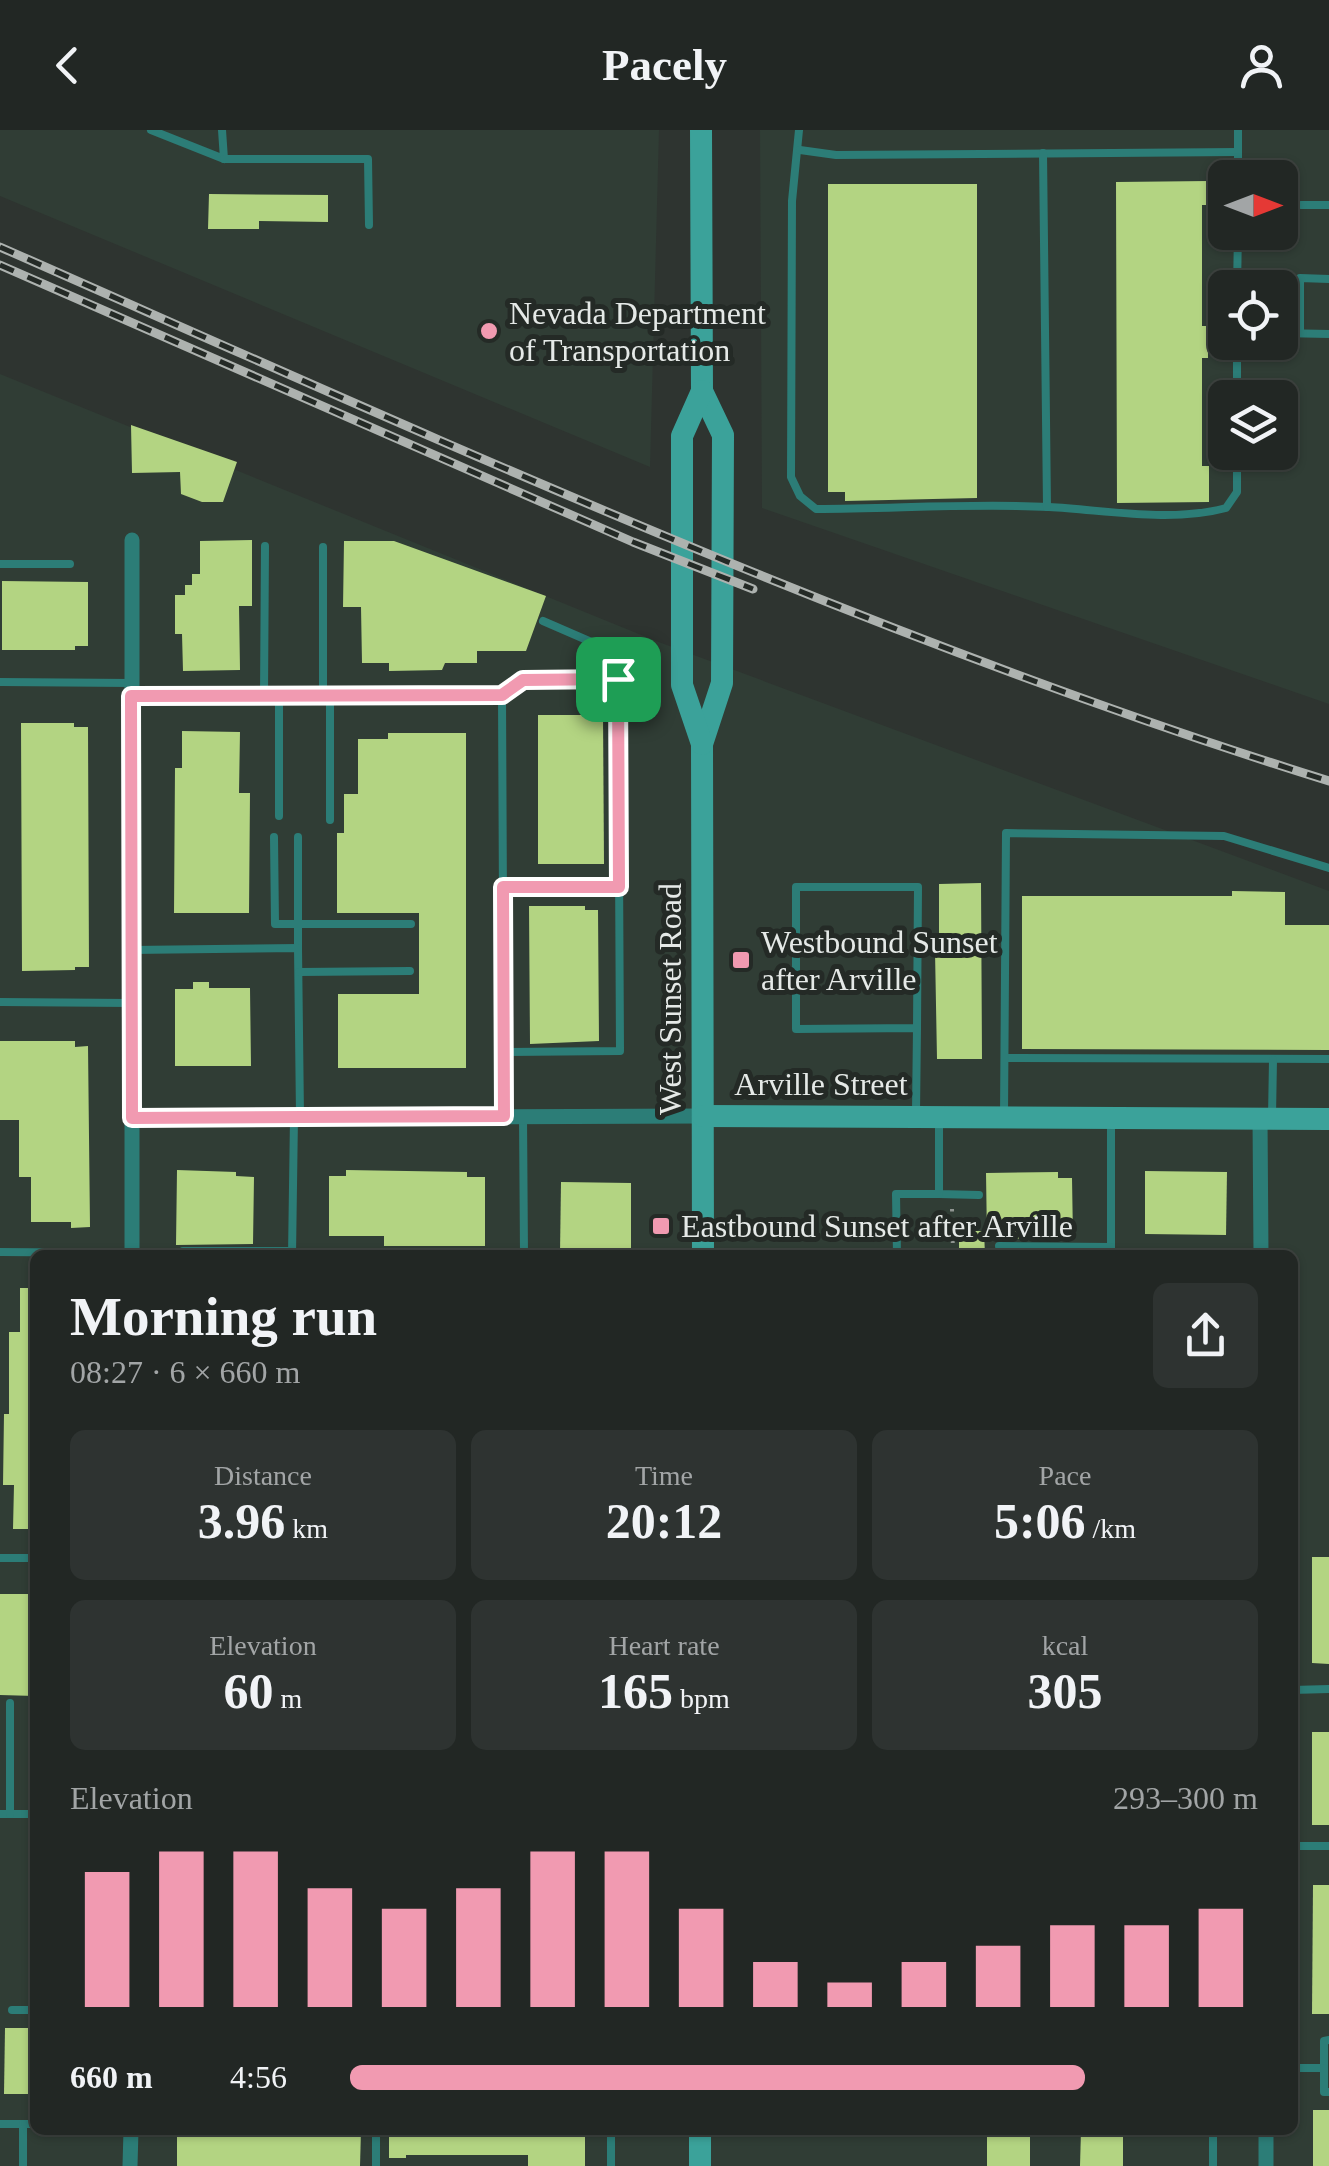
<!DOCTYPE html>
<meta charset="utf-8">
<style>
body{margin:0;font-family:"Times New Roman",serif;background:#2e3331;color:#f1f3f6;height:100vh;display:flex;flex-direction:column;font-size:38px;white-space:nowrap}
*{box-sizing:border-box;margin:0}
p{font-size:32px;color:#a2a5a6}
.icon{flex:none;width:55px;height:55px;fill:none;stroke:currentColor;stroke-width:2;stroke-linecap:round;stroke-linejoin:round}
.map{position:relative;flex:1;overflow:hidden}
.details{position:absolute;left:30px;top:1120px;width:1268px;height:885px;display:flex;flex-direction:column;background:#222724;border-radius:15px;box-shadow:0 2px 8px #0004,0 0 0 2px #3f4441}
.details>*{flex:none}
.needle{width:65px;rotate:90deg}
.buttons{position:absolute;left:1208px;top:30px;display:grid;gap:20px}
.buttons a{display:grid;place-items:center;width:90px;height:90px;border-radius:15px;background:#222724;box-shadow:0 2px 8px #0004,0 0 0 2px #3f4441;font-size:50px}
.pin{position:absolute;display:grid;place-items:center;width:85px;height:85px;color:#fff;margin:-42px;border-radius:20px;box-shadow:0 5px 15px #0006}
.round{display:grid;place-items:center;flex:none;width:105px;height:105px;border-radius:15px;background:#2e3331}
.overview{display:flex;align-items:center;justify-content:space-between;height:170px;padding:0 40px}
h1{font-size:55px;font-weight:700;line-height:75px}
.stats{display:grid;grid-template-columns:repeat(3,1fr);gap:15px;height:170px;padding:10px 40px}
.stats div{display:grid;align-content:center;border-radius:15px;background:#2e3331;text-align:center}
.stats b{font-size:50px;font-weight:700}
.stats small{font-size:28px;font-weight:400}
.stats p{font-size:28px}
.chart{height:280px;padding:20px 40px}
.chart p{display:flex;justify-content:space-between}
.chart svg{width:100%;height:180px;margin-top:10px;stroke:#f19ab1;stroke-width:6}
ul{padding:0 40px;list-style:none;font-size:32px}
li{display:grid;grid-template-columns:160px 120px 1fr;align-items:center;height:75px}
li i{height:25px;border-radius:12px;background:#f19ab1}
header{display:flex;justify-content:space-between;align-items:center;height:130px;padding:0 40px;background:#222724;font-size:45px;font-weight:700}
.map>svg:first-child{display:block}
.built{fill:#303d35;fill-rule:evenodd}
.building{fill:#b3d482}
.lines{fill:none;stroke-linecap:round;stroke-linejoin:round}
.path{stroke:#909592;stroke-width:4;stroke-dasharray:2.5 8;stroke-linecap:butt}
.lane{stroke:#2c7d77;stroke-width:8}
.street{stroke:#2c7d77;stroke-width:15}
.secondary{stroke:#3ba29a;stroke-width:22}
.rail-casing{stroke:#adb2af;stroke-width:9}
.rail{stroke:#242a26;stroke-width:5;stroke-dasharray:15;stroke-linecap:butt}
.route-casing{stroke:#fff;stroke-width:20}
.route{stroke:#f19ab1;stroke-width:12}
.poi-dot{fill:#f19ab1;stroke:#242a26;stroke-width:4}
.labels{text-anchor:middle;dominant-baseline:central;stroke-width:10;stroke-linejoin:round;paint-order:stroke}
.poi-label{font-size:32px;fill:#e5e9e7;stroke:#242a26;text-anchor:start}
.street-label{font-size:32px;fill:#e5e9e7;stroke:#242a26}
</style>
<header><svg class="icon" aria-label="back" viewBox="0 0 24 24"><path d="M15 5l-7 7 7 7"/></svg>Pacely<svg class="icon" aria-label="person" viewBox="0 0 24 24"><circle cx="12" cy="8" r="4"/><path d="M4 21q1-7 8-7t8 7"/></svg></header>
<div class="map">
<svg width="1329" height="2036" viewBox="0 0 1329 2036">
<rect width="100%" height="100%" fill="#2e3430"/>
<g class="built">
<polygon points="0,0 659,0 650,337 0,66"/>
<path d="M760,0H1329V574L762,378ZM1225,48H1280V102H1225ZM1225,158H1280V212H1225ZM1225,268H1280V322H1225Z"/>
<path d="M0,244L656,511L1329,761V2036H0ZM35,1125H1292V2000H35Z"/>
</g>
<g class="building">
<polygon points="1209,51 1209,75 1202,75 1202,196 1208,196 1208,228 1202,228 1202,336 1209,336 1209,372 1117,373 1116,52"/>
<polygon points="828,54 977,54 977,368 845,371 845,362 828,362"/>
<polygon points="209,64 328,65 328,92 259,91 259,99 208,99"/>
<polygon points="131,295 237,332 223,372 202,372 181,364 180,342 132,343"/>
<polygon points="252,410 252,476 239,476 240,540 183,541 182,504 175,504 175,465 185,465 185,455 192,455 192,444 200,444 200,411"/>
<polygon points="344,411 394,411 546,466 526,521 477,521 477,533 445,533 442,540 389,541 389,533 362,533 361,477 343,477"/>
<polygon points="2,451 88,452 88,516 75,516 75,520 2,520"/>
<polygon points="538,585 603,585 604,734 538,734"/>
<polygon points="21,593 74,593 74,597 88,597 89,837 75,837 75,840 22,841"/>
<polygon points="182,601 240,602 239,663 250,663 249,783 174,783 175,638 182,638"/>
<polygon points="388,603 466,603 466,938 338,938 338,864 419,864 419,783 337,783 337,703 344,703 344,664 358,664 358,609 388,609"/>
<polygon points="981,753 982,929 937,929 935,821 939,821 939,754"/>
<polygon points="1232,761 1285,762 1285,795 1329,795 1329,920 1022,919 1022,766 1232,766"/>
<polygon points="529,776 585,776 585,780 598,780 599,911 530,914"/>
<polygon points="193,852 209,852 209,858 250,858 251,936 175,936 175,859 193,859"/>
<polygon points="0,911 75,911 75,917 88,916 90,1097 71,1098 71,1092 31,1092 31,1047 19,1047 19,990 0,990"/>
<polygon points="177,1040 236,1042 236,1046 254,1047 253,1114 176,1115"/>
<polygon points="346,1040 467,1042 467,1047 485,1047 485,1116 384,1116 384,1106 329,1106 329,1046 346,1046"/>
<polygon points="1145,1041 1227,1042 1226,1105 1145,1104"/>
<polygon points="1058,1042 1058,1048 1072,1048 1073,1108 987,1109 986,1043"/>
<polygon points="561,1052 631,1053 631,1124 560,1123"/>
<polygon points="959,1101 984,1101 985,1125 959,1125"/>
<polygon points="20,1158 35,1158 35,1399 13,1399 14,1355 3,1355 4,1284 9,1284 9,1202 20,1202"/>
<polygon points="1312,1427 1329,1427 1329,1534 1312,1533"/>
<polygon points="0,1464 35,1464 35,1566 0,1565"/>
<rect x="1312" y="1602" width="17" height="93"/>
<polygon points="1313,1755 1329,1755 1329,1884 1312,1884"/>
<polygon points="5,1898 35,1898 35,1964 4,1964"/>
<rect x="1313" y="1980" width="16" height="56"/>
<polygon points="177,2000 361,2000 360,2036 177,2036"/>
<polygon points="389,2000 585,2000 585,2036 528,2036 528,2025 406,2025 406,2028 389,2028"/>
<rect x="987" y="2000" width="43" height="36"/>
<polygon points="1081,2000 1123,2000 1123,2036 1080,2036"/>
</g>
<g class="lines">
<polyline class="path" points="952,1079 953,1125"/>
<g class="lane">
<polyline points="151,0 224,29 222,0"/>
<path d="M799,0L792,71L791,347L800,366L816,379C893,379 972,373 1049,377C1106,380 1170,393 1226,378L1237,362V322"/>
<polyline points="800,20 836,25 1238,22"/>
<polyline points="1043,23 1047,377"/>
<polyline points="224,29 368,29 369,95"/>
<polyline points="1238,48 1238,0"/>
<polyline points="1301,75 1329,75"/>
<polyline points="1237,158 1238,102"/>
<polyline points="1280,203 1329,204"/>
<polyline points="1300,203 1300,148 1329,149"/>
<polyline points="1237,268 1237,212"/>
<polyline points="323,417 323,565"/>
<polyline points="0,434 70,434"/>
<polyline points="543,491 619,524 618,549"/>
<polyline points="0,552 131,553"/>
<polyline points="264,565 265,416"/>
<polyline points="279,565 279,686"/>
<polyline points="330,565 330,690"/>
<polyline points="132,566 502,565"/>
<polyline points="274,707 275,794 411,794"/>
<polyline points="298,707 298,818"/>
<polyline points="503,757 619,757"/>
<polyline points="131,820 298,818 300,986"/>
<polyline points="299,842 410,841"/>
<polyline points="0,872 130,873"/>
<polyline points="504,922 620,921 618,549 523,550 502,565 504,986"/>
<polyline points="1005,928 1329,929"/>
<polyline points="916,982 917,898 796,899 796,757 918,757 917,898"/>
<polyline points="523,986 524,1125"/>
<polyline points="1004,986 1006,703 1224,706 1329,738"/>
<polyline points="1272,986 1273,930"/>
<polyline points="939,991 939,1064 979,1065"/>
<polyline points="1111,992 1111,1125"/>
<polyline points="999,1116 1111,1117"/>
<polyline points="183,1121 292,1121"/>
<polyline points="0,1122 132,1123"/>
<polyline points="292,1125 294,987"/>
<polyline points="897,1125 896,1064 939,1064"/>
<polyline points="0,1428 35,1428"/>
<polyline points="1292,1560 1329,1559"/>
<polyline points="0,1684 35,1684"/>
<polyline points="10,1684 10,1573"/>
<polyline points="1292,1716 1329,1716"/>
<polyline points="12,1880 35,1880"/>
<polyline points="1292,1938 1324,1938 1324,1911 1329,1910"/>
<polyline points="1324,1938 1324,1962 1329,1962"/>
<polyline points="0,1994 35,1994"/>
<polyline points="376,2000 376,2036"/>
<polyline points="23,2036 23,1994"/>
<polyline points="611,2036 611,2000"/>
<polyline points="1213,2036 1213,2000"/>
</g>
<g class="street">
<polyline points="132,988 703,986"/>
<polyline points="1260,988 1261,1125"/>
<polyline points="132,1125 132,410"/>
<polyline points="1266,2000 1266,2036"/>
<polyline points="130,2036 131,2000"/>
</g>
<g class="secondary">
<polyline points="701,0 702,261 723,305 722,553 702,614 703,1125"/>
<polyline points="702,261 682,306 682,555 702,614"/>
<polyline points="703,986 1329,989"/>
<polyline points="700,2036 700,2000"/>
</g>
<g class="rail-casing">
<g id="rail">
<path d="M0,117C437,309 872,509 1329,651"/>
<polyline points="0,135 633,412 753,459"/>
</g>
</g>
<use href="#rail" class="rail"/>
</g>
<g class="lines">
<g class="route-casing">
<polygon id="route" points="618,549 619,757 503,757 504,986 132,988 131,566 502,565 523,550"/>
</g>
<use href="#route" class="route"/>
</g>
<g class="poi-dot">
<circle cx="489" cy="201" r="10"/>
<rect x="731" y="820" width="20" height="20" rx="5"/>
<rect x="651" y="1086" width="20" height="20" rx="5"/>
</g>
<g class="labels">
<g class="poi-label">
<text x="509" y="183">Nevada Department<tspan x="509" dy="37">of Transportation</tspan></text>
<text x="761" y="812">Westbound Sunset<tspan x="761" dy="37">after Arville</tspan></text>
<text x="681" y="1096">Eastbound Sunset after Arville</text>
</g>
<g class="street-label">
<text transform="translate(670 869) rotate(-90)">West Sunset Road</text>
<text x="821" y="954">Arville Street</text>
</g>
</g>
</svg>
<div class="buttons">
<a><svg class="needle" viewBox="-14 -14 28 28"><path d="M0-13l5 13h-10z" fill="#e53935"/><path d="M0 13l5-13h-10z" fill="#a2a5a6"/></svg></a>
<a><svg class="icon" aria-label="locate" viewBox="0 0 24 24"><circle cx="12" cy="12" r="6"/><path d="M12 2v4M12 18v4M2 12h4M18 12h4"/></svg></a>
<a><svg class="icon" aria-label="layers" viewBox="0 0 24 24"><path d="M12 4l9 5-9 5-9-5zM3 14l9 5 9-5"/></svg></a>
</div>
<div class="pin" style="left:618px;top:549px;background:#1e9e55"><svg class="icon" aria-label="arrive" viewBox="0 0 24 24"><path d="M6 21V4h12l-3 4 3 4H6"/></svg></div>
<section class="details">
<div class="overview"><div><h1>Morning run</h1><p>08:27 · 6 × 660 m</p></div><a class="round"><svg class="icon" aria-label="share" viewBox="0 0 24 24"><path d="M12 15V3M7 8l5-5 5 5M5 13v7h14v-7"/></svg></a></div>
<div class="stats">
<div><p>Distance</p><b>3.96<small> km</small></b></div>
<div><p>Time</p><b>20:12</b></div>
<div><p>Pace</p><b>5:06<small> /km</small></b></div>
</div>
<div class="stats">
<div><p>Elevation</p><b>60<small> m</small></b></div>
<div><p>Heart rate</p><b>165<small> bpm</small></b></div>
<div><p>kcal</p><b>305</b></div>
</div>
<div class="chart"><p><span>Elevation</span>293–300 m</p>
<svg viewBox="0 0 160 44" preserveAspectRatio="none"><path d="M5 44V11M15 44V6M25 44V6M35 44V15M45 44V20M55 44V15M65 44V6M75 44V6M85 44V20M95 44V33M105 44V38M115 44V33M125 44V29M135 44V24M145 44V24M155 44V20"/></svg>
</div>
<ul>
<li><b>660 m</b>4:56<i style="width:81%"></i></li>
</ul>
</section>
</div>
